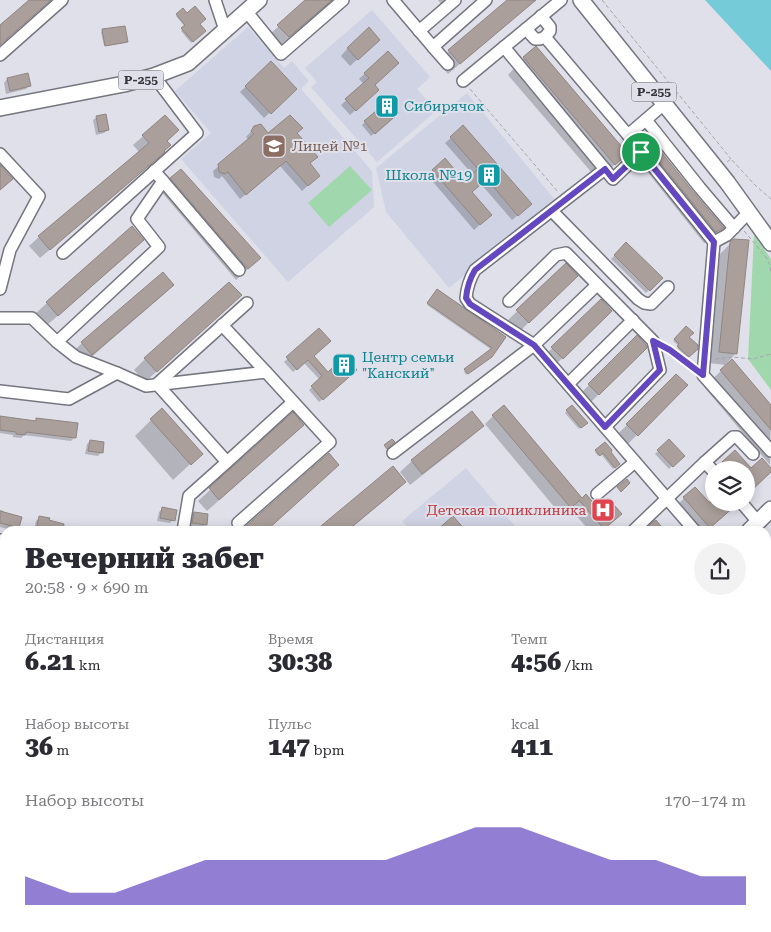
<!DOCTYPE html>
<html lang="ru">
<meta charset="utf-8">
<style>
body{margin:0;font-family:"Roboto Serif",serif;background:#f2f2f3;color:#2b2b33;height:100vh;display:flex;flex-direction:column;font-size:19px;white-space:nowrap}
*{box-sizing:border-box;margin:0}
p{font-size:16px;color:#7c7c81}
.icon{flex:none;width:28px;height:28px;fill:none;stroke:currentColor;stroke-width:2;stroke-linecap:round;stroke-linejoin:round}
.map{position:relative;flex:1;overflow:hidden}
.panel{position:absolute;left:0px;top:526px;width:771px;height:406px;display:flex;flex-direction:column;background:#fff;border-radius:15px 15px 0 0;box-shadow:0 2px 12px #0003}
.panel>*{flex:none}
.buttons{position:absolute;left:705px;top:461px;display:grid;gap:10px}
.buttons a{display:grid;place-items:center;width:50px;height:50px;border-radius:50%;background:#fff;box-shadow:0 2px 12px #0003;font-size:25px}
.pin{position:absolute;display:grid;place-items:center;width:42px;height:42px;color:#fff;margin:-21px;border:2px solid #fff;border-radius:50%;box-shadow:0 1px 5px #0007}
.round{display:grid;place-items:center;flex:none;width:52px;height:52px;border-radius:26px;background:#f2f2f3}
.overview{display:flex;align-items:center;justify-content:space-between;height:85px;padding:0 25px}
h1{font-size:28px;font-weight:800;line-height:38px}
.stats{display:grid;grid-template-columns:repeat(3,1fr);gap:8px;height:85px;padding:5px 25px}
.stats div{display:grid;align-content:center}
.stats b{font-size:25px;font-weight:800}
.stats small{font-size:14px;font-weight:400}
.stats p{font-size:14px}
.chart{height:140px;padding:10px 25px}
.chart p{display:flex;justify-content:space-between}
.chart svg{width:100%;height:90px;margin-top:5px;fill:#6448c0;opacity:.7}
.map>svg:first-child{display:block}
.built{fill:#d0d3e3}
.green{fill:#a1d7ac}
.water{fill:#76cbd8}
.shadow{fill:#0003}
.building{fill:#aa9f9b;stroke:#908682}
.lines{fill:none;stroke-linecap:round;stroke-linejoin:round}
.minor-casing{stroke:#75767f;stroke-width:14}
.major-casing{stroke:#75767f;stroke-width:18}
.path{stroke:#a5a6ae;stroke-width:1;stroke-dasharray:4 2.5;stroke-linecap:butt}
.minor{stroke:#fff;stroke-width:11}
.major{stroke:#fff;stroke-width:15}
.rail-casing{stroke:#888990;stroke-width:4.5}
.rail{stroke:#dfe0ea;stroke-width:2.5;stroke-dasharray:8;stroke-linecap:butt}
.route-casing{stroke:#fff;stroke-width:10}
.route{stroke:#6448c0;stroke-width:6}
.labels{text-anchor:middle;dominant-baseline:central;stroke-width:4;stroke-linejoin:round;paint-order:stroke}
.shield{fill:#dfe0ea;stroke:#696a70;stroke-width:1}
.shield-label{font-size:12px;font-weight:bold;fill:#36373b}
.culture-label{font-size:14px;fill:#0d838f;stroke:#dfe0ea;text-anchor:start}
.education-label{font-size:14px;fill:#785e54;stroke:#dfe0ea;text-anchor:start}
.health-label{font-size:14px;fill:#be3a42;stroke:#dfe0ea;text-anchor:end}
</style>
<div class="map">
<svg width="771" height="932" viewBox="0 0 771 932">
<rect width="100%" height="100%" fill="#dfe0ea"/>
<g class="built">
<polygon points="372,10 430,77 417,89 436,111 377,162 311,87 317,82 305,68"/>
<polygon points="248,27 284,68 292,61 309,81 301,89 372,171 374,207 288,282 181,159 211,133 175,91"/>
<polygon points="467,93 555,200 449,288 386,212 376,168"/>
<polygon points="466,468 519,531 411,531 402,521"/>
<polygon points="0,764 5,765 5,859 0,858"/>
<polygon points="258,928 463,928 490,932 269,932"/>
</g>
<g class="green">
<polygon points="350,166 372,190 329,227 308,203"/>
<polygon points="754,235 771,259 771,390 748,359"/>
</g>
<polygon class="water" points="705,0 771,0 771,71"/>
<g class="shadow">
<polygon points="307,0 333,0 277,48 267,37"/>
<polygon points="438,0 450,0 445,4 441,4"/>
<polygon points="509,0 535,0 448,74 438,62 449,51"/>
<polygon points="183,10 198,24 204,31 191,43 181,31 185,27 176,16"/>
<polygon points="103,30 127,42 125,43 104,46 101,32"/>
<polygon points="371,47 350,66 341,56 348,48"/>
<polygon points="388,52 373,85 372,95 350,115 341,105 364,84 359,79"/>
<polygon points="524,58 626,154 598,180 508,75"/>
<polygon points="271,63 295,89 264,118 240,92"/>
<polygon points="27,75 29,85 26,89 6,94 4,83 7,79"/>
<polygon points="397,113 371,136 362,125 365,122"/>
<polygon points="97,117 108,130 104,133 96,135 93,120"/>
<polygon points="165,117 166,141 154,161 40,258 29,246 39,237 139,152 133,145"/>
<polygon points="255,127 268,134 296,133 309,164 313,181 302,191 280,166 240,199 222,176 219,179 214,177 213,171 249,140 246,137"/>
<polygon points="451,138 525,209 512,220 481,184 471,192 485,220 474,230 428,176 433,171 464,182 473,175 445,143"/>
<polygon points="641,139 722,227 710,240 704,243 630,150"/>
<polygon points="171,179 248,269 236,280 160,190"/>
<polygon points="132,228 143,240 131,252 46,326 35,314 47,303"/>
<polygon points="734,240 736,353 725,365 709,363 720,254"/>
<polygon points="626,244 661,278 646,293 611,259"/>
<polygon points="566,265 565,287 517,334 506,322"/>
<polygon points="162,273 173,285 162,296 81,366 71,354 82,343"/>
<polygon points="436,292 504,337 489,358 466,375 464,371 465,370 492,350 427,305"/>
<polygon points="601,301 611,311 551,369 541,359"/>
<polygon points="229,306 145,382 134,370 145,359"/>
<polygon points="686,327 687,337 696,348 687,358 677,348 679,346 673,341"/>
<polygon points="319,330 312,356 328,373 352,373 319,402 309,390 320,380 304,363 293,372 284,362"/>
<polygon points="637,337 646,347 587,406 578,396"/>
<polygon points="721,371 771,407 770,465 704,387"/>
<polygon points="676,375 686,385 626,446 616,436"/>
<polygon points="572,406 586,423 579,429 565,413"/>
<polygon points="472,413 482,426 471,437 410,485 400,472 412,461"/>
<polygon points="293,414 303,425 207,511 198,501"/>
<polygon points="0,416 4,416 4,418 34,422 37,419 75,437 71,441 24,435 21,438 13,437 13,435 0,433"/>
<polygon points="493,416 582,500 612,522 601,531 590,531 571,510 575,506 574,505 561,515 485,424"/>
<polygon points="151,420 201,454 173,480 135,436"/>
<polygon points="90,441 102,452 98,456 85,454 87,444"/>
<polygon points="669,441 683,456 669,469 655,454"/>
<polygon points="605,443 609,452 619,464 613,469 601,454 598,456 595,452"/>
<polygon points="735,452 751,469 771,470 746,494 746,470 716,470"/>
<polygon points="392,468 404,482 393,493 347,531 317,531"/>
<polygon points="684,498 711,507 724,516 706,531 695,531 675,508"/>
<polygon points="163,508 173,520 170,523 157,521 159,512"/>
<polygon points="0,510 4,511 3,513 18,527 15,531 0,527"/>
<polygon points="194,513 206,524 202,528 189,526 191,517"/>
<polygon points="39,518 48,521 63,525 62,531 34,531 36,521"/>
<polygon points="140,529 149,530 149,531 137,531"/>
<polygon points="771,573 771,593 766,590 769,584 766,582 766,578"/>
<polygon points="2,703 5,704 5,727 0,725 0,705"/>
<polygon points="766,713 771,713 770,721 766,722"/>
<polygon points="771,727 771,734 768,735 768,730"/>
<polygon points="5,916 5,928 24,928 23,931 0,932"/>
<polygon points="771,921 771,932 750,932 753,928 766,928 766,922"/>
</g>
<g class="building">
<polygon points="29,0 51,0 0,45 0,25"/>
<polygon points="305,0 332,0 289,37 277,25"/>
<polygon points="507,0 536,0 460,64 448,50"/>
<polygon points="195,6 206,19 200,24 206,31 193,42 181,28 185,25 176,14 183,8 187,13"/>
<polygon points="125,26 128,42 105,46 102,29"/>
<polygon points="369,27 380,40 358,60 347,48"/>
<polygon points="536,46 628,154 615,165 523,57"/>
<polygon points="388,51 399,63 375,85 379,90 356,111 345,99 369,78 364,73"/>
<polygon points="271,61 297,89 271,114 245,86"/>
<polygon points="28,73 31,86 10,91 7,78"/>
<polygon points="388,101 399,113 375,134 364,121"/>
<polygon points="106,114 109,130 99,132 96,116"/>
<polygon points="165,115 179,130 167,141 171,145 164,151 165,152 50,250 38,236 149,143 142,135"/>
<polygon points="290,115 303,128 297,133 318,157 310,163 320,176 308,186 286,161 246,195 228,172 225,174 219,172 218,164 254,134 251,131 254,126 261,124 268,133"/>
<polygon points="463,125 532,204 518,216 487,179 472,192 492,215 480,225 432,170 445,158 464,181 478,169 450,137"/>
<polygon points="646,133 694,193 724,228 716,232 640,138"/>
<polygon points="0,165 13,179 0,190"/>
<polygon points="181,169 261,258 248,269 170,178"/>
<polygon points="132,226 144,240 58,316 46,302"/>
<polygon points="734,239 749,240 737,354 719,352 730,242"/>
<polygon points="626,242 663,278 650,291 614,255"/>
<polygon points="566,263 578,276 529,323 516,310"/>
<polygon points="163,272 174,285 92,355 81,342"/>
<polygon points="229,282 242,295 157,372 144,358"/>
<polygon points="437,289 506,337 492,357 468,374 464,369 492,348 427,303"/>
<polygon points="601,299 612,311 563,359 551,347"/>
<polygon points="686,326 694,333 689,337 698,345 698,349 689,357 677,346 679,344 674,339"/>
<polygon points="319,328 331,341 314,356 328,372 345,356 357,370 323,400 311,386 322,376 308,360 297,370 286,357"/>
<polygon points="637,335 646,345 647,348 599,395 588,384"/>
<polygon points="732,359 771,405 771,430 720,370"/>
<polygon points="676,374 688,385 638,436 626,424"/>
<polygon points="504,405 582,498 586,494 597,507 608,498 622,514 604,529 579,500 580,500 571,508 492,415"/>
<polygon points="572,405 588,423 581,428 566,410"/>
<polygon points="162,408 203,454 191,465 150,419"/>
<polygon points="472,411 484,426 422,474 411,460"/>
<polygon points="293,412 304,425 219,500 209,488"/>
<polygon points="0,416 36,421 36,418 78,423 76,438 26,432 25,435 16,434 16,432 0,430"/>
<polygon points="392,439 395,442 387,449 384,445"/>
<polygon points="669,439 685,456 673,467 657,450"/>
<polygon points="90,440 104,442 103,453 88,451"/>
<polygon points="605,442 612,450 611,452 620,464 615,468 603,453 600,456 595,450"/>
<polygon points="735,450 751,468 762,458 771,468 771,472 750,492 746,488 746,470 730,470 722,462"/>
<polygon points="329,453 339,465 266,531 246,531 244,528"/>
<polygon points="393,466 406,482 347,531 315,531"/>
<polygon points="627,479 630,483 621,492 617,487"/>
<polygon points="695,487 709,502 734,502 735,506 710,528 683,497"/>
<polygon points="162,507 177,510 175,521 160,518"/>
<polygon points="0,511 22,517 19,528 0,523"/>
<polygon points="194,512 208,514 207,525 192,523"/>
<polygon points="39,516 50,518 49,520 64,524 63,531 36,531"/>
<polygon points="453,516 466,531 436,531"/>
<polygon points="656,520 665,531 644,531 653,522"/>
</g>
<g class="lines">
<g class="minor-casing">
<g id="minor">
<polyline points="215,0 225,30"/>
<polyline points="393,0 433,47"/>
<polyline points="246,11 281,54 343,0"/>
<polyline points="541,16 550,27 550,31 545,37"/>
<polyline points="526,29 535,39 540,39 545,37 628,135"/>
<polyline points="419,31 455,0"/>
<polyline points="504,47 613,179 641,152"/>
<polyline points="0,55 62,0"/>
<polyline points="448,64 433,47 486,0"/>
<polyline points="463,81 561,0"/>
<polyline points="664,104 628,135 714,242 703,375 771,451"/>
<polyline points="646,120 700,188 734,228"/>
<polyline points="0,154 39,196 10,250 0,289"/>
<polyline points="163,181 239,270"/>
<polyline points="552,211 638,299 644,303 651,304 668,287"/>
<polyline points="714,242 727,235 749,212"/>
<polyline points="63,253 197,133 154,76"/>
<path d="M597,285L534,345L470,304L466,298C467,287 469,280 475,270L605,169"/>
<polyline points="509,301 556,255 566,253 653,341 660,370 605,427"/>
<polyline points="0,318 32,318 57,342 76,357 117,373"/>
<polyline points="222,325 266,372"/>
<polyline points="57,342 159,247 137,219 163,181 154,171"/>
<polyline points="568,384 633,320"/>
<polyline points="0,391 69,399 117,373 146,386 266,372 330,442 238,523"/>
<polyline points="393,453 534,345 695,531"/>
<polyline points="227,462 293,402"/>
<polyline points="705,462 733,437 737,437 753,454"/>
<polyline points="597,494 635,462"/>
<polyline points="741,502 758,522"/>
<polyline points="183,531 189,496 227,462 157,384 247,303"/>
<polyline points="633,531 705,462 714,472"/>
<polyline points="0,540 5,541"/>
<polyline points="0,682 5,684"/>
<polyline points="766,789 771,788"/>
<polyline points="0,877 5,858"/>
<polyline points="609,928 613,932"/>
</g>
</g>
<g class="major-casing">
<g id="major">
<polyline points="581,0 727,182 771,243"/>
<polyline points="0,108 124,84 154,76 188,63 259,0"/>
<polyline points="749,531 771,509"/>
<polyline points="766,831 771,854"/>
<polyline points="658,932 659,928"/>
</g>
</g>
<g class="path">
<polyline points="602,0 731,159"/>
<polyline points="470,89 558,192"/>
<polyline points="727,162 731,159 755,185 771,199"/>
<polyline points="744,231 766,257 770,265 771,274"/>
<polyline points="665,348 694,369"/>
<polyline points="715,359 732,357 753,359 771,354"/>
</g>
<use href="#minor" class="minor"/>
<use href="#major" class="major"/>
<g class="rail-casing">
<g id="rail">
<polyline points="0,563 5,565"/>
<polyline points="625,928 630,932"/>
</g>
</g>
<use href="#rail" class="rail"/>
</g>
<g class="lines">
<g class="route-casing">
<path id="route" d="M641,152L714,242L703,375L670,350L653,341L660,370L605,427L534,345L470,304L466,298C467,287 469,280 475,270L605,169L613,179Z"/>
</g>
<use href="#route" class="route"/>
</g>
<defs>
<g id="building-square" transform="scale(1.25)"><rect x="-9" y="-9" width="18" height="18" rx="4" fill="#0f9aa8" stroke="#dfe0ea"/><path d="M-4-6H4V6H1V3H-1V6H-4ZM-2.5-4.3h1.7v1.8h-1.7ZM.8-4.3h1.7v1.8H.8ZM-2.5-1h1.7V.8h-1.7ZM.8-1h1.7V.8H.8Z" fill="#fff"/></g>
<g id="school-square" transform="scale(1.25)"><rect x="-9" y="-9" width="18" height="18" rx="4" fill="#8d6e63" stroke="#dfe0ea"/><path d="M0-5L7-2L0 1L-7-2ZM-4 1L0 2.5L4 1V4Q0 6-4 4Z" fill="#fff"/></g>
<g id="hospital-square" transform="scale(1.25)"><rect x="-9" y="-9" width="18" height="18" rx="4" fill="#e0444e" stroke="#dfe0ea"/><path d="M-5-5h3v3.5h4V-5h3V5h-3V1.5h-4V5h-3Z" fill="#fff"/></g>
</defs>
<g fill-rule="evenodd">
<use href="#building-square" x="387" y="106"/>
<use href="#school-square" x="274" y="146"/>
<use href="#building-square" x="489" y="175"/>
<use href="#building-square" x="344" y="365"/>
<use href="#hospital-square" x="603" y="510"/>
</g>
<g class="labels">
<g class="shield">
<rect x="118.5" y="70.5" width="45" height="19" rx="4"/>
<rect x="631.5" y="82.5" width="45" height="19" rx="4"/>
</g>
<g class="shield-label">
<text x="141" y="80">Р-255</text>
<text x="654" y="92">Р-255</text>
</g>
<g class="culture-label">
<text x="404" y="106">Сибирячок</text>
<text x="472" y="175" text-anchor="end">Школа №19</text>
<text x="362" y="357">Центр семьи<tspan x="362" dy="16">"Канский"</tspan></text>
</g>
<g class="education-label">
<text x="292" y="146">Лицей №1</text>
</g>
<g class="health-label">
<text x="586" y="510">Детская поликлиника</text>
</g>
</g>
</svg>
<div class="buttons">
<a><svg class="icon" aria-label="layers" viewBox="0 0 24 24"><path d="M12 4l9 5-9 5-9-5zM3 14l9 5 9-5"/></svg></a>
</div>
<div class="pin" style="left:641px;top:152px;background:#1e9e55"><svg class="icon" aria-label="arrive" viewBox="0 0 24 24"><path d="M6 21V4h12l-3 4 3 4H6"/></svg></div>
<section class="panel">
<div class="overview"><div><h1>Вечерний забег</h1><p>20:58 · 9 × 690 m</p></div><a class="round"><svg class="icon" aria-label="share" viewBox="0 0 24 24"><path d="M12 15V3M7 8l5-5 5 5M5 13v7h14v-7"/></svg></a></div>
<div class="stats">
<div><p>Дистанция</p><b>6.21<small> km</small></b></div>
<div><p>Время</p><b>30:38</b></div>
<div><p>Темп</p><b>4:56<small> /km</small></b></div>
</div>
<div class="stats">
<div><p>Набор высоты</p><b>36<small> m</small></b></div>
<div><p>Пульс</p><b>147<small> bpm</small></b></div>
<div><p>kcal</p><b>411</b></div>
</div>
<div class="chart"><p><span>Набор высоты</span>170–174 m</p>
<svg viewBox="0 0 160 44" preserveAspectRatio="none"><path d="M0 44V30L10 38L20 38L30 30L40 22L50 22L60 22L70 22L80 22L90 14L100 6L110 6L120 14L130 22L140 22L150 30L160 30V44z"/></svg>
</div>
</section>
</div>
